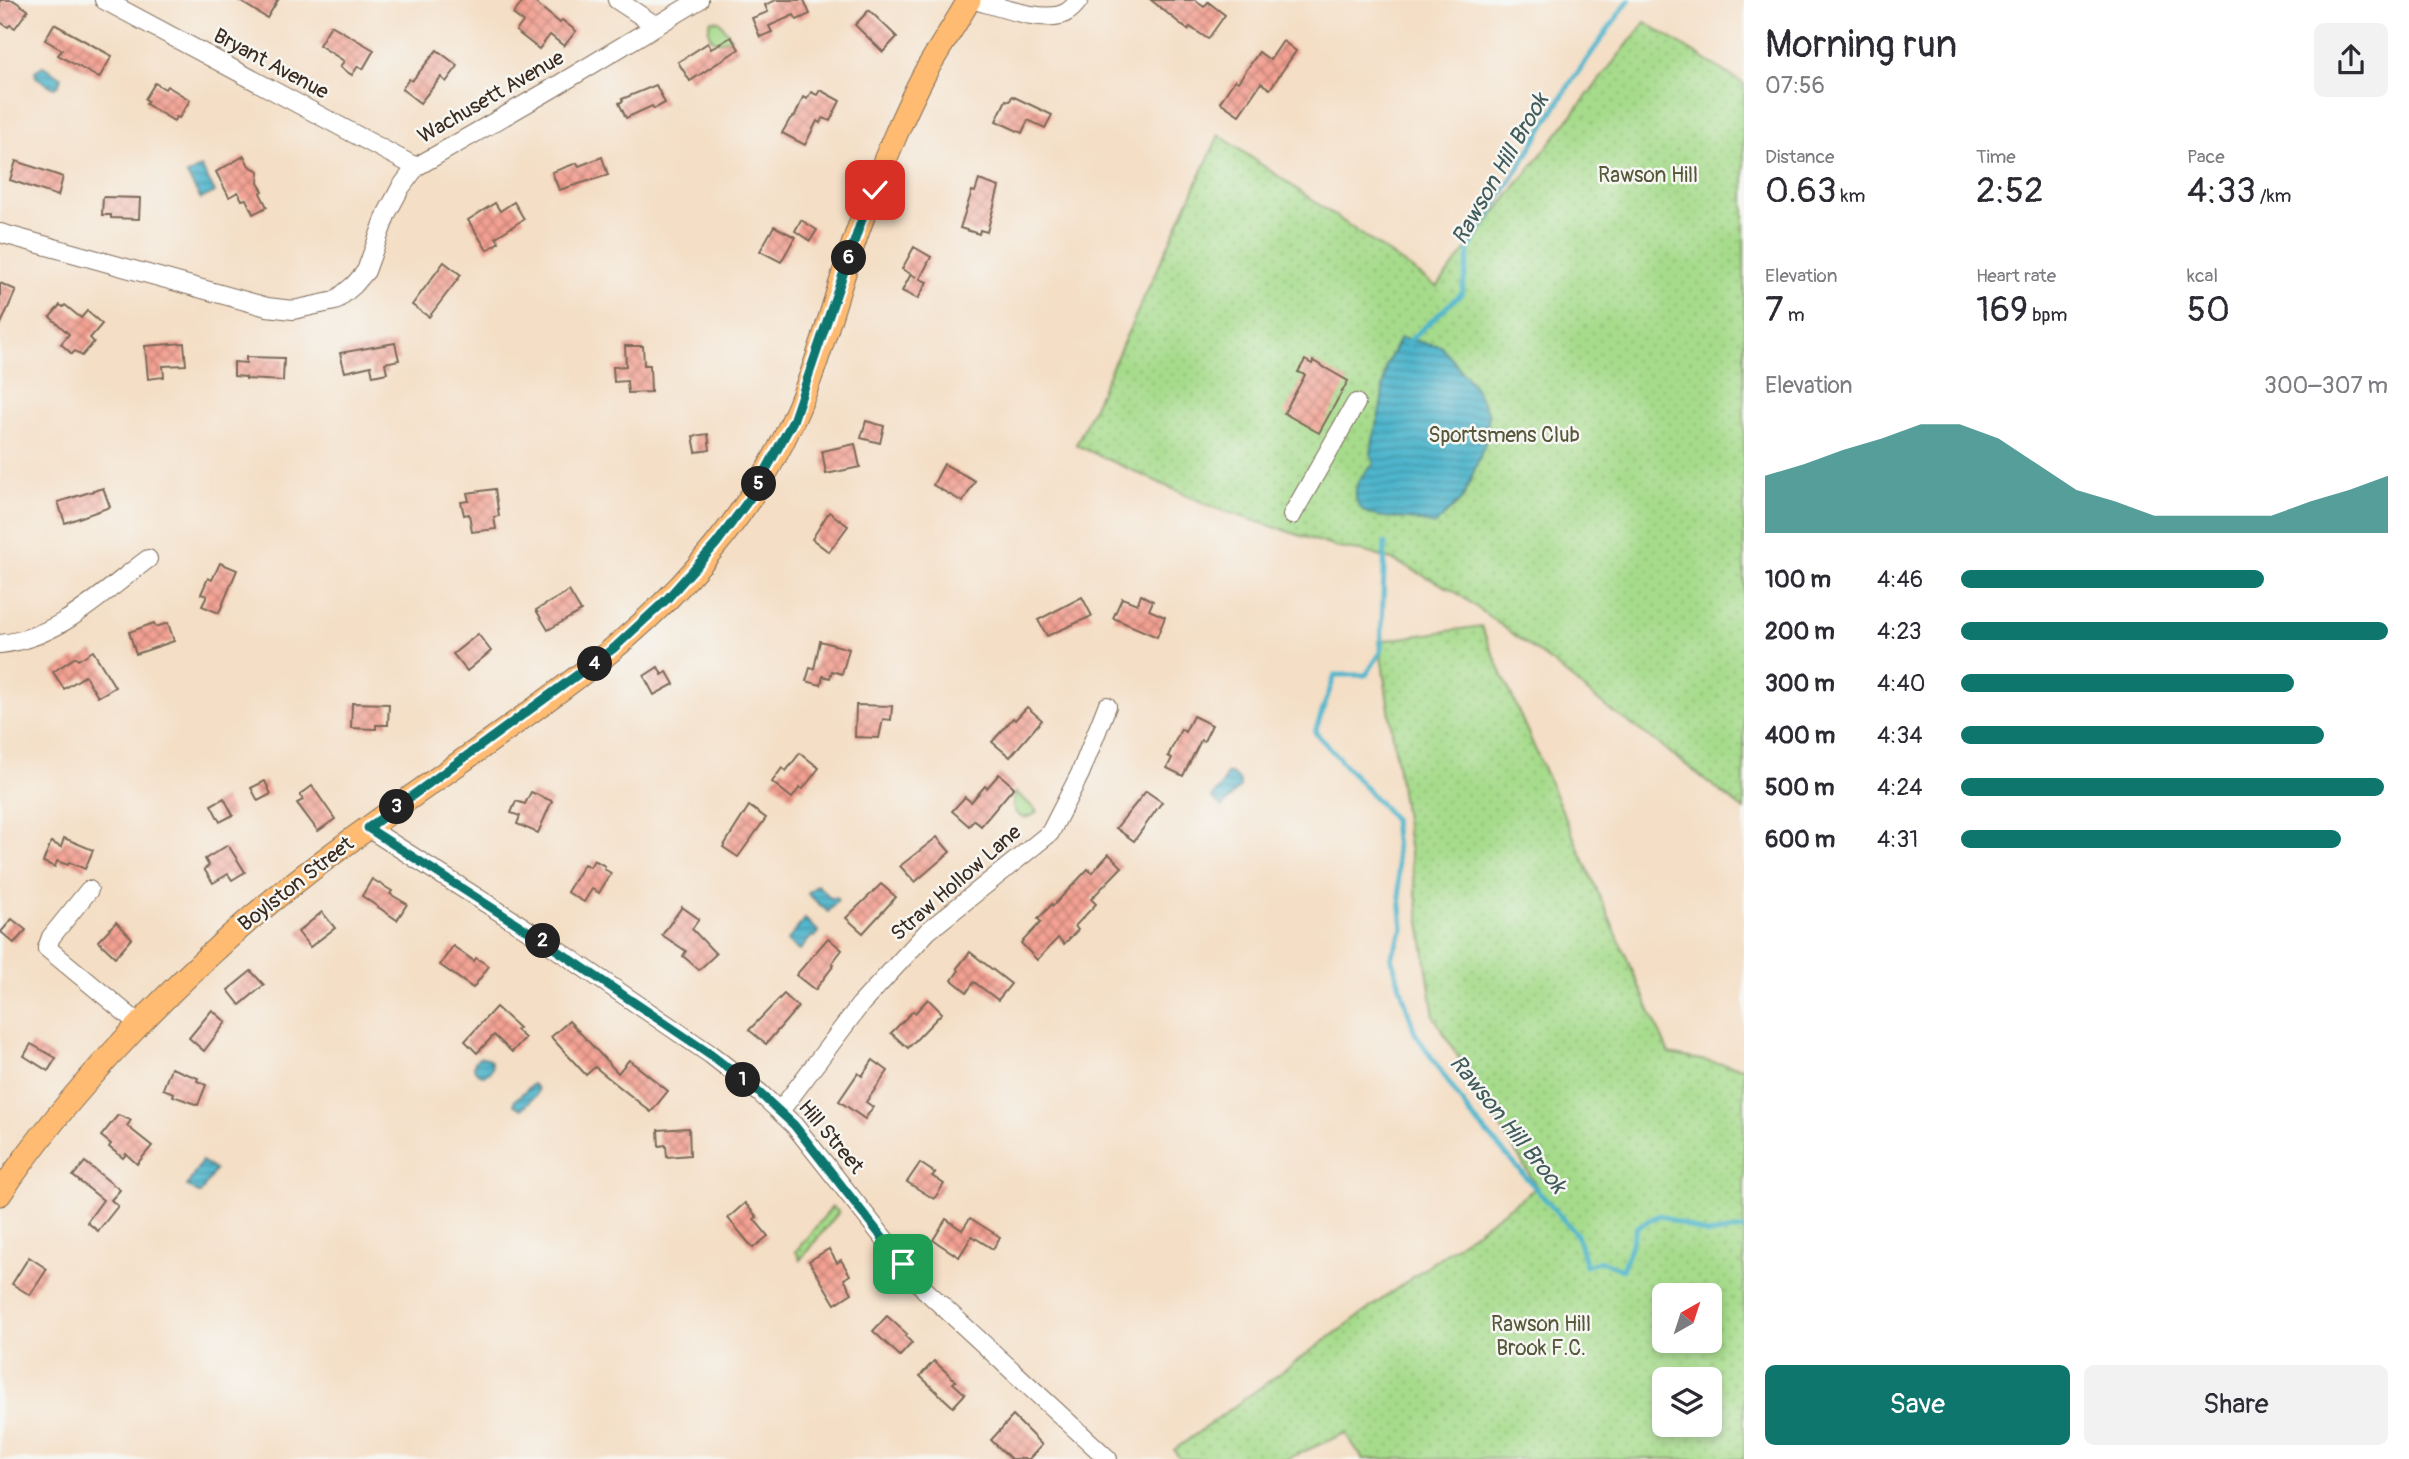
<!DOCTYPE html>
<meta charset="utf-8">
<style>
body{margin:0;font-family:Pangolin,sans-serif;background:#f2f2f3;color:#2b2b33;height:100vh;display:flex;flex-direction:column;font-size:26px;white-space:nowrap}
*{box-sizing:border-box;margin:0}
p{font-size:23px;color:#7c7c81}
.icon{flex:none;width:38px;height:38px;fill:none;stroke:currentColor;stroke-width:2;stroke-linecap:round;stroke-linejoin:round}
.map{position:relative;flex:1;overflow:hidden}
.side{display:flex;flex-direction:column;background:#fff;width:665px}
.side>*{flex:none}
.needle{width:46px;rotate:39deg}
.buttons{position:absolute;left:1652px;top:1283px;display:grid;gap:14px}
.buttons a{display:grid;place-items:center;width:70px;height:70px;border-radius:10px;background:#fff;box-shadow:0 4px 10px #0003;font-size:35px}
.pin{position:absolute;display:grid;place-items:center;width:60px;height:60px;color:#fff;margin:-30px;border-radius:14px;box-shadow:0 4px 10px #0006}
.km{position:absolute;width:35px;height:35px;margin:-18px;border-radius:50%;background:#222;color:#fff;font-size:19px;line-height:35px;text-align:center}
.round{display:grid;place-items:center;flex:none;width:74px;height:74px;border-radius:10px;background:#f2f2f3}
.head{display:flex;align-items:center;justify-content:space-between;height:119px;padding:0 21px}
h1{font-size:38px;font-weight:600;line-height:52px}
.figures{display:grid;grid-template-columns:repeat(3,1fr);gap:10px;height:119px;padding:7px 21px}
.figures div{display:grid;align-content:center}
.figures b{font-size:35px;font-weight:600}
.figures small{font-size:19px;font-weight:400}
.figures p{font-size:19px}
.chart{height:196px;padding:14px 21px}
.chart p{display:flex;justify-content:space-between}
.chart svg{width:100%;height:126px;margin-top:7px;fill:#0f766e;opacity:.7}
.button{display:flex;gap:14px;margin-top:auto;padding:14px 21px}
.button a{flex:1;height:80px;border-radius:10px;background:#0f766e;color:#fff;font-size:28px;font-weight:600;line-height:80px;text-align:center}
.button a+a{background:#f2f2f3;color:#2b2b33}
ul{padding:0 21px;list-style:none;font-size:23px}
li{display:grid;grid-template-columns:112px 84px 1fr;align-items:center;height:52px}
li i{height:18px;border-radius:9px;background:#0f766e}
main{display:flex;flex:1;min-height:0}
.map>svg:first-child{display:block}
.green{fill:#a6db8b;stroke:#708254;stroke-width:2}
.park{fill:url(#park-dots);stroke:#708254;stroke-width:2;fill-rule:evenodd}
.water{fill:url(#water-rules);stroke:#447075;stroke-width:2}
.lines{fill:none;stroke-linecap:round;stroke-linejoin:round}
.stream{stroke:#4db5cc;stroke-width:5}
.building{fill:url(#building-cross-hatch)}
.minor-casing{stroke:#7c6958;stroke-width:20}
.major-casing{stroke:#7c6958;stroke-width:25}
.minor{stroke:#fff;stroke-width:18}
.major{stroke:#febb71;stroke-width:23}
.route-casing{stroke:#fff;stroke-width:14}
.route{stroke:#0f766e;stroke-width:9}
.labels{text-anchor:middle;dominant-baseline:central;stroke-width:5;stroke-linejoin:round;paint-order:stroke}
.street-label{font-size:21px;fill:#3b2a1e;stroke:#f6f6f2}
.park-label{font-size:21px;fill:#565639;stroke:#f6f6f2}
.water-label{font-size:23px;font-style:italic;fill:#415b5b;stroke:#f6f6f2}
</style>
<main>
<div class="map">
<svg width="1744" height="1459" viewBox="0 0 1744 1459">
<defs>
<pattern id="park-dots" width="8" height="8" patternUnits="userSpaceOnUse" patternTransform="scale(1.75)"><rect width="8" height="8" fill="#a6db8b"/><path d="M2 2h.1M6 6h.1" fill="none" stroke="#90bc78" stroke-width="1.8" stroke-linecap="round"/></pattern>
<pattern id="water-rules" width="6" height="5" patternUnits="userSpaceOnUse" patternTransform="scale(1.75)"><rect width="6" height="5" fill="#4db5cc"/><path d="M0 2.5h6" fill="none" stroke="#4193a5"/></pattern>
<pattern id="building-cross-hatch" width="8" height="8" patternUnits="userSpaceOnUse" patternTransform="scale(1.75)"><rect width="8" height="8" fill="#f3a193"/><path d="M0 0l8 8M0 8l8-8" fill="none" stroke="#c68377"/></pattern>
</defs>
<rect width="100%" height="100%" fill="#f6f6f2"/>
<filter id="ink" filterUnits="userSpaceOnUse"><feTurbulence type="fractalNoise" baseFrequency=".0143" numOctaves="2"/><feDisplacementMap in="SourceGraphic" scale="14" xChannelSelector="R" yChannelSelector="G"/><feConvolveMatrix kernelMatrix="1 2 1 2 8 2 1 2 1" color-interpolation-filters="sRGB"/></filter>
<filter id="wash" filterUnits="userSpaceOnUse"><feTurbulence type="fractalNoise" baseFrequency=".00686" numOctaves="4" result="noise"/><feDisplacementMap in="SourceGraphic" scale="28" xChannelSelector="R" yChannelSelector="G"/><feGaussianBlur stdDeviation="1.57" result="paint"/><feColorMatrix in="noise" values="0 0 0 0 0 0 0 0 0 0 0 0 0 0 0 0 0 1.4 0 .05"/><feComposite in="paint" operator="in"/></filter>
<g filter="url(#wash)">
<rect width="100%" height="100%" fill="#f4dec5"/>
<g class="green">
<path d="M711,20L719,21L731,37C715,47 704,38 711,20Z"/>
<path d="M1016,792L1037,811C1023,827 1006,810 1016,792Z"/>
</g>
<g class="park">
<polygon points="1645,22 1744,84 1744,810 1654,740 1607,708 1554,664 1453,590 1395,561 1366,552 1339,548 1215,508 1076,445 1219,135 1437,287"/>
<path d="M1481,626L1669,1054L1744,1068V1459H1363L1345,1433L1287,1459H1180L1174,1450L1537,1187L1434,1017L1379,641ZM1710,1295V1340H1664V1295ZM1710,1379V1424H1664V1379Z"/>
<polygon points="832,1207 839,1212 800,1260 796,1251"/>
</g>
<g class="water">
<polygon points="43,66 61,77 59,85 54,88 36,77 35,71"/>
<polygon points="201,167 215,192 201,199 187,175"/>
<path d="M1400,338L1441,346L1473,385L1489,414L1485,444L1463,498L1435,525C1426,523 1417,520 1408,519C1391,517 1358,520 1356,497C1354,482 1363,474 1374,464L1371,455L1373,439L1381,406L1386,366Z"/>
<polygon points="1227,773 1231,774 1240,781 1240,787 1222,807 1212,798 1222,785"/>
<polygon points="817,885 832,899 835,897 838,900 828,912 808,894"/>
<polygon points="805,919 819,932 814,937 812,936 799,951 787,941"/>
<circle cx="483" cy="1066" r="9"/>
<polygon points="533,1084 538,1089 537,1094 522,1109 514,1105 514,1101"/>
<polygon points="202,1161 215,1170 200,1194 187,1186"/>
</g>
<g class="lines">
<g class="stream">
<polyline points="1408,345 1408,342 1462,293 1470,247 1571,82 1629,0"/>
<polyline points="1385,543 1381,652 1366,675 1335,675 1315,732 1393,818 1403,929 1391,957 1415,1033 1470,1114 1577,1235 1586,1266 1601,1261 1622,1270 1637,1227 1659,1215 1707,1234 1744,1229"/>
</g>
</g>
<g id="blocks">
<g class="building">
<polygon points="0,0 13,0 28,10 15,28 10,25 8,27 0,22"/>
<polygon points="238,0 278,0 267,18"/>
<polygon points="524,0 532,0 560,23 562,20 576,31 564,46 550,35 539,49 516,31 523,22 513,14"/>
<polygon points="776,0 804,0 810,14 797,20 794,15 769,26 772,32 760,37 752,18 768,12 765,5"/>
<polygon points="1151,0 1195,0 1204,7 1208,2 1225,15 1208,39 1190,27 1188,30"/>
<polygon points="869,10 897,37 883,52 855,25"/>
<polygon points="54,24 112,56 99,78 58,55 62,50 45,40"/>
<polygon points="331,25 374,50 363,69 358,66 352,75 340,67 344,61 319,45"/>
<polygon points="731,37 739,49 690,81 678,62 708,43 711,49"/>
<polygon points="1283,41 1296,51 1270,89 1261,83 1239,115 1220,102 1235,80 1238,82 1259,52 1270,60"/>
<polygon points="437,50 458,66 446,82 441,77 420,103 402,89 409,79 412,81"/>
<polygon points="155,83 165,89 167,86 190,100 179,118 176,117 174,121 146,104 148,101 145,99"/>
<polygon points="656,85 665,103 654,109 652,106 626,118 619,103 623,101 622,99"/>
<polygon points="820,90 840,101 830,121 823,118 820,123 817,121 805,145 782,133 790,119 795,116 803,97 807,99 811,92 817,95"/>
<polygon points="1012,96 1052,115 1045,128 1028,120 1022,133 996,121 1006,100 1010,101"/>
<polygon points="244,156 249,166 259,171 258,183 263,191 260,193 267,207 253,214 246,199 242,200 238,192 229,197 216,172"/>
<polygon points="602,157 608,175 559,190 552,172 577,163 579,166"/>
<polygon points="16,161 63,177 58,196 10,180"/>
<polygon points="979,180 999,187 987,232 980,230 979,234 960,228 972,191 975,192"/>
<polygon points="103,197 140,198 139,219 111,218 111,215 102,215"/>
<polygon points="514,202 524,219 496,237 499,242 487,250 468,220 495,203 500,211"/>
<polygon points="801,220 817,230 810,241 795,231"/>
<polygon points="774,226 795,237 781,262 760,251"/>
<polygon points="914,247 931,257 920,279 927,282 918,299 902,291 911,274 916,277 902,269"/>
<polygon points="444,262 461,275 429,317 412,305"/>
<polygon points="0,283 16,290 0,326"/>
<polygon points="60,305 63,307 65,305 81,318 87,311 102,324 90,338 94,342 82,356 75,351 72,354 61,344 69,334 50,317"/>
<polygon points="184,343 186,365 163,366 164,377 148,379 145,346"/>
<polygon points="395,343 399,360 385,363 387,373 373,376 371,366 345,372 340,353"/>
<polygon points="625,346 643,346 644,365 650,365 651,392 628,393 627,381 614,382 613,367 626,366"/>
<polygon points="246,357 284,358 283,381 246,379 246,377 234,376 234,362 246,363"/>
<polygon points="1305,360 1312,364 1313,361 1348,381 1319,433 1284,413 1305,375 1298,372"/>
<polygon points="866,421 884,426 880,443 861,438"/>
<polygon points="708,434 710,450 696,452 693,436"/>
<polygon points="855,444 860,467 826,474 822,451"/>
<polygon points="944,464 975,481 963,502 933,485"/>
<polygon points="103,488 110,507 65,523 58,502"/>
<polygon points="495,489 499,516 494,517 496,529 472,532 469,514 464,515 461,502 469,501 467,493"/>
<polygon points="829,512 848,526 829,552 812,539"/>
<polygon points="220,563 237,570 219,613 202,606 207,596 201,594 208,578 212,580"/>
<polygon points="569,591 581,611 548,630 536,610"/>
<polygon points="1141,595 1153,601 1149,610 1165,617 1157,637 1113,618 1122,598 1137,604"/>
<polygon points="1082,597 1092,616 1047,636 1038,620"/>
<polygon points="154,623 156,627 168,623 174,641 136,654 129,632"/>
<polygon points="478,634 491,651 467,671 453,654"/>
<polygon points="820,641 849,649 842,674 832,671 830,678 823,676 821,685 806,681 810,668 814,669"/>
<polygon points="93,651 115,687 98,697 85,676 64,689 53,672 76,657 78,660"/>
<polygon points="658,667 662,675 667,672 674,684 654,695 644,676"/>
<polygon points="352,703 389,704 388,725 376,725 376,729 351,728"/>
<polygon points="856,705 892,706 891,720 883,719 879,738 855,737"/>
<polygon points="1027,707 1042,720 1010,757 992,742 1013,718 1015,720"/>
<polygon points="1193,716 1212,725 1204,741 1201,740 1183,776 1167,768 1172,758 1168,756 1181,729 1185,732"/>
<polygon points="800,753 819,768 803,789 800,787 792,798 772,782 782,768 786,771"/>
<polygon points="999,774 1014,787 981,826 974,820 969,826 952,811 965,797 971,802 985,786 987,788"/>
<polygon points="265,781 271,794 258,801 251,788"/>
<polygon points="312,786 335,819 318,831 297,803 303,800 300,795"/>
<polygon points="1146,791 1162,802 1134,841 1116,828"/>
<polygon points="531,792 552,801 538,833 517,824 520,816 511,813 516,801 525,804"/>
<polygon points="224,798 233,815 220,822 211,805"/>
<polygon points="749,806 766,818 738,857 723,847"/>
<polygon points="937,837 950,852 915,882 900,866"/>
<polygon points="64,838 93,850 85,869 69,862 68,865 57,861 55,867 43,862 51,842 61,847"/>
<polygon points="228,845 245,872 232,880 228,874 213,883 204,869 209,866 205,859"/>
<polygon points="1109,854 1122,867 1091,899 1096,904 1075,926 1078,930 1064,944 1058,938 1037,960 1021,943 1041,922 1038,919 1052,904 1053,906 1088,869 1092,873"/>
<polygon points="594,860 605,866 604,869 611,873 599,893 592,889 584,902 567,892 584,864 590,867"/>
<polygon points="372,879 392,891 390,894 407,904 397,920 362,896"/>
<polygon points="881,884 896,897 863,933 846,918"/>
<polygon points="682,907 699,919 692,929 716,954 699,970 683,956 686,951 662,935"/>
<polygon points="322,912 335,928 310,947 298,932"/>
<polygon points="12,919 26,930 14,943 1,932"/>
<polygon points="116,922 132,938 115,957 98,941"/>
<polygon points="828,938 842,950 832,963 834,965 815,990 796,975"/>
<polygon points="453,946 474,961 476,958 489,966 473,988 440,965"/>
<polygon points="970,952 1011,984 998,1000 974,982 967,992 952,980 959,970 957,968"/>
<polygon points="251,971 264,985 240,1005 228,990"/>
<polygon points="784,994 798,1007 766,1044 749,1030"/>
<polygon points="928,999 942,1013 908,1048 891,1033 913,1011 915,1013"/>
<polygon points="496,1007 519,1028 516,1030 525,1038 512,1052 494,1035 477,1053 465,1041"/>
<polygon points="212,1010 226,1022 204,1051 189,1038"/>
<polygon points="569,1021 618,1073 629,1060 668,1091 651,1112 595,1067 586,1075 551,1037"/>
<polygon points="31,1044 56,1058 48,1071 24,1056"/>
<polygon points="873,1060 888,1071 866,1102 873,1107 865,1119 839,1101 858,1073 862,1076"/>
<polygon points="171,1068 198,1078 197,1081 206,1085 198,1105 173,1096 174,1093 163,1089"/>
<polygon points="118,1115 131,1120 127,1126 152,1146 137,1164 126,1154 123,1158 109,1147 111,1144 101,1136"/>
<polygon points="689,1128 690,1155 667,1157 666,1145 659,1146 658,1130"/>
<polygon points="85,1162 120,1190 111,1200 118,1206 98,1231 87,1222 103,1200 73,1176"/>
<polygon points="920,1163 935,1173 932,1176 944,1184 934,1199 907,1182"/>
<polygon points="745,1203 757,1217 754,1219 768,1236 753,1248 728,1218"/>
<polygon points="970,1218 1000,1237 993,1249 972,1236 959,1257 933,1240 946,1219 962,1230"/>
<polygon points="829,1249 837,1263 841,1260 850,1275 844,1279 852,1293 835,1304 809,1261"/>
<polygon points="29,1257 47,1269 30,1295 12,1284"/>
<polygon points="887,1316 907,1334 905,1336 912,1343 900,1356 873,1331"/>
<polygon points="934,1361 956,1381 953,1383 965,1394 953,1407 920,1376"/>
<polygon points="1013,1416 1042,1445 1029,1459 1011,1459 991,1440"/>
</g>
</g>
</g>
<g filter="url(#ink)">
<use href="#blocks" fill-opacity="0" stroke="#7c6958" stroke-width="2"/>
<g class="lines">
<g class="minor-casing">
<g id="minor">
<polyline points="104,0 416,167"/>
<polyline points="617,0 655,25"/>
<path d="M975,0C997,6 1047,25 1067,12C1072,9 1076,4 1079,0"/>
<polyline points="0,233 267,307 293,310 335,301 354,285 366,271 387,213 401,187 416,167 548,91 699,0"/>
<polyline points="1292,515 1356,403"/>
<path d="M0,644C59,638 102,593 148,559"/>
<polyline points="368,828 542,939 710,1054 760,1093 794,1125 925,1290 1108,1459"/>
<polyline points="89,890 51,937 47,948 139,1024"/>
<polyline points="780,1111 860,1005 928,931 1050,833 1080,774 1107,706"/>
</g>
</g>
<g class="major-casing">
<path id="major" d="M0,1194C38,1136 83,1084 130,1034C184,977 240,924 302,877C400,801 505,735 602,658C681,594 751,514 793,420C823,355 838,282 864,214C882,167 901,118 925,73C939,48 955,25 969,0"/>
</g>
<use href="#minor" class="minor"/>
<use href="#major" class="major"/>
</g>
</g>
<g class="lines" filter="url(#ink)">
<g class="route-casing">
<polyline id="route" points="875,190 864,213 793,421 751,497 716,544 667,599 614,648 368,828 542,940 710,1054 754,1088 794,1125 903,1264"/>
</g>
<use href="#route" class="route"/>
</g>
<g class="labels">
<g class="street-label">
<text transform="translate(271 64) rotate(28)">Bryant Avenue</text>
<text transform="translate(491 97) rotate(-30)">Wachusett Avenue</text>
<text transform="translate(956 883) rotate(-41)">Straw Hollow Lane</text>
<text transform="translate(296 884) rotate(-38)">Boylston Street</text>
<text transform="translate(831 1137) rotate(50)">Hill Street</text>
</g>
<g class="park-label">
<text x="1648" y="175">Rawson Hill</text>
<text x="1504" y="435">Sportsmens Club</text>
<text x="1541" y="1324">Rawson Hill<tspan x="1541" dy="24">Brook F.C.</tspan></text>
</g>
<g class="water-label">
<text transform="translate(1500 169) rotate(-60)">Rawson Hill Brook</text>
<text transform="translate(1508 1124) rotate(51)">Rawson Hill Brook</text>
</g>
</g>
</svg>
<div class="buttons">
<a><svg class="needle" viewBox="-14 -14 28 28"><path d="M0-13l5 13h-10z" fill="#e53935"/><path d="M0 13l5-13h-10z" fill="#7c7c81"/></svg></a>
<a><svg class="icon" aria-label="layers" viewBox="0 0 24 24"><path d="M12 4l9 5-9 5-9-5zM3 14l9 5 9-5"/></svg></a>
</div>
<div class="pin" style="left:903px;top:1264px;background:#1e9e55"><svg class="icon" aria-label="arrive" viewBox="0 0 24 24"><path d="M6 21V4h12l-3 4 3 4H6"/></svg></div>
<div class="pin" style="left:875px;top:190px;background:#d93025"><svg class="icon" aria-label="check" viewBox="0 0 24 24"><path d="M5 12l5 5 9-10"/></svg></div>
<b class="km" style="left:743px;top:1080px">1</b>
<b class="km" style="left:543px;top:941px">2</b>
<b class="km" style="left:397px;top:807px">3</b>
<b class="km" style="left:595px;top:664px">4</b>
<b class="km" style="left:759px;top:484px">5</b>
<b class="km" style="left:849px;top:258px">6</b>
</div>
<section class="side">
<div class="head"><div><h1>Morning run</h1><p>07:56</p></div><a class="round"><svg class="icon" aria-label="share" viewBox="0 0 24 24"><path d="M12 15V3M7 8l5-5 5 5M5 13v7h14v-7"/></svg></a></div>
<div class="figures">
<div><p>Distance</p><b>0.63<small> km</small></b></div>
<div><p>Time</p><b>2:52</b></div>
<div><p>Pace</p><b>4:33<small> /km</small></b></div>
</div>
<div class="figures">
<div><p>Elevation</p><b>7<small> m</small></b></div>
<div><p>Heart rate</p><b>169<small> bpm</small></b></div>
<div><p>kcal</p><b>50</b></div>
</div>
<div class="chart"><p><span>Elevation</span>300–307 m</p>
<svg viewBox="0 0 160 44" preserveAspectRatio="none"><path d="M0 44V24L10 20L20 15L30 11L40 6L50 6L60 11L70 20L80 29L90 33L100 38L110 38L120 38L130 38L140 33L150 29L160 24V44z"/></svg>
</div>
<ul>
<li><b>100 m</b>4:46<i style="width:71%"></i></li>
<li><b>200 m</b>4:23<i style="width:100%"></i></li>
<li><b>300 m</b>4:40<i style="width:78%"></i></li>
<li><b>400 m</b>4:34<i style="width:85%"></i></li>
<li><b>500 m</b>4:24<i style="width:99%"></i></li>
<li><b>600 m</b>4:31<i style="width:89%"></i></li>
</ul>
<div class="button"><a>Save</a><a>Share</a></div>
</section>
</main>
